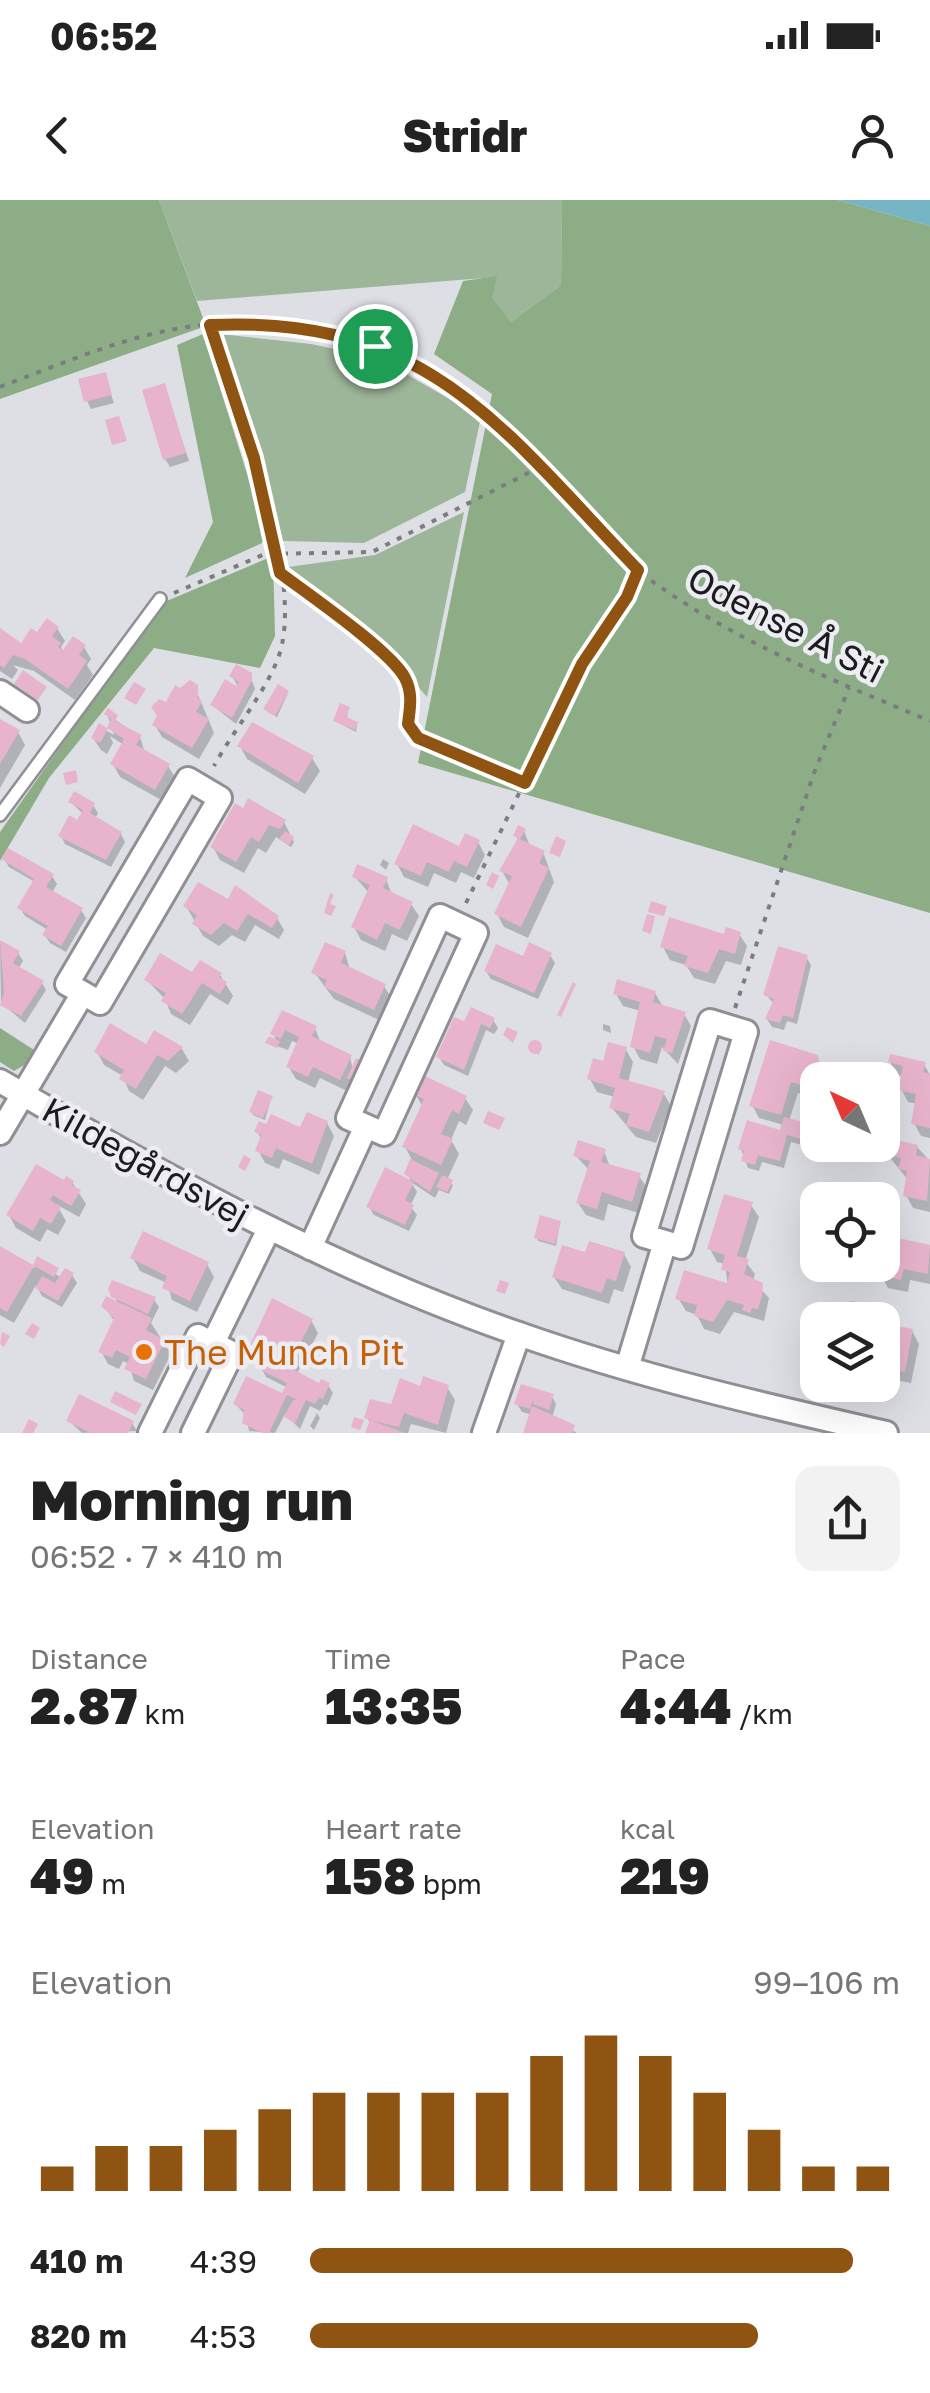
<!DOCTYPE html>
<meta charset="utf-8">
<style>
body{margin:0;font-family:"Golos Text",sans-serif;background:#f2f2f2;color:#222;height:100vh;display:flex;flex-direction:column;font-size:38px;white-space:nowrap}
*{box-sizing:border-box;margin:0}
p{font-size:32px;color:#767676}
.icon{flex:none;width:55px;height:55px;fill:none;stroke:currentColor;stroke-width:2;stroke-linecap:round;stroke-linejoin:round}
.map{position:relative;height:1233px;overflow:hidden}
.side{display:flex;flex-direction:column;background:#fff;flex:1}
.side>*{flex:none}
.needle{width:65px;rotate:316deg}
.fabs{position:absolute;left:800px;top:862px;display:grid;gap:20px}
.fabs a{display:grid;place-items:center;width:100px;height:100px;border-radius:20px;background:#fff;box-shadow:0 10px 40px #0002;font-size:50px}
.pin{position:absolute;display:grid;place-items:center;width:85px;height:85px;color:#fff;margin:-42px;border:5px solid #fff;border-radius:50%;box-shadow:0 2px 10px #0007}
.round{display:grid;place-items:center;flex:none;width:105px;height:105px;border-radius:20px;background:#f2f2f2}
.summary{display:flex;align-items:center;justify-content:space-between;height:170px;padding:0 30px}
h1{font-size:55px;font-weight:800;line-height:75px}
.stats{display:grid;grid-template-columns:repeat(3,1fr);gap:15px;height:170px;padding:10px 30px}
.stats div{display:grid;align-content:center}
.stats b{font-size:50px;font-weight:800}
.stats small{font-size:28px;font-weight:400}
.stats p{font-size:28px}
.chart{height:280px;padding:20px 30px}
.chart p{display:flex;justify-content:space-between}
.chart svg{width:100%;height:180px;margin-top:10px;stroke:#8f5312;stroke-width:6}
ul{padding:0 30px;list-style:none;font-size:32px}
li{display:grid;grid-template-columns:160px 120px 1fr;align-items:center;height:75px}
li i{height:25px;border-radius:12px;background:#8f5312}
.status{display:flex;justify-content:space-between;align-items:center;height:70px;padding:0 50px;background:#fff;direction:ltr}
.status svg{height:28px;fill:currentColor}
header{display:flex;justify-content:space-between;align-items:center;height:130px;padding:0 30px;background:#fff;font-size:45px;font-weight:800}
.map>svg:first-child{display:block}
.green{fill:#9db599}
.forest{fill:#8cad85}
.water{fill:#76b5c4}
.shadow{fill:#0003}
.building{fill:#e8b4cd}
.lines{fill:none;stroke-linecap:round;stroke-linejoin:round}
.lane-casing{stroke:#8f8f95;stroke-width:16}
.street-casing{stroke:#8f8f95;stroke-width:28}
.path{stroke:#7b7c80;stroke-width:4;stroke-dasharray:5 8;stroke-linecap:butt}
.lane{stroke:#fff;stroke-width:11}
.street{stroke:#fff;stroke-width:22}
.route-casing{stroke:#fff;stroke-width:20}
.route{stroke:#8f5312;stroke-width:12}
.food-dot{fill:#e8710a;stroke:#ececf2;stroke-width:4}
.labels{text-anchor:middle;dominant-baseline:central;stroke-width:9;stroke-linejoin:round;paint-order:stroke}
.street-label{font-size:35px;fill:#1c1c1e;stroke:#ececf2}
.food-label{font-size:35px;fill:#c56008;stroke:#ececf2;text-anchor:start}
</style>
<div class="status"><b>06:52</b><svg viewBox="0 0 49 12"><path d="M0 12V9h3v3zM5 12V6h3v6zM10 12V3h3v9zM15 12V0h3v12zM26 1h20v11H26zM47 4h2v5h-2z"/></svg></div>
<header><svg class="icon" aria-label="back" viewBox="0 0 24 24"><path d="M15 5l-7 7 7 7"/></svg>Stridr<svg class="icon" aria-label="person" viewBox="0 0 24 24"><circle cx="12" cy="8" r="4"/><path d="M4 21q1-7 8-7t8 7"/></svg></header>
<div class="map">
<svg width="930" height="1233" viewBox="0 0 930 1233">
<rect width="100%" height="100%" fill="#dedfe5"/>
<g class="green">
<polygon points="159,0 562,0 561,85 511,122 491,98 496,77 197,101"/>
<polygon points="221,134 311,144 378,158 481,217 465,292 364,343 283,341"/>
<polygon points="464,312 427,497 392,456 288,367 375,355"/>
</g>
<g class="forest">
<polygon points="0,0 159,0 206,126 0,199"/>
<polygon points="562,0 838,0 930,26 930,713 418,563 492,194 434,154 463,81 497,76 492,98 511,122 561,85"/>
<polygon points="203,134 266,334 262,343 185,378 213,322 177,145"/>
<polygon points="273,356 275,436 260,468 154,448 49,578 0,661 0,632 162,403"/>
<polygon points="0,828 34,850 26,864 14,871 0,862"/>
</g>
<polygon class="water" points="838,0 930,0 930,26"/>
<g class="shadow">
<polygon points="104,175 114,203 91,209 87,201"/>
<polygon points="164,186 189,261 170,267 165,259"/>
<polygon points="57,428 65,441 61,447 64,453 84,447 91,459 87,465 93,475 75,500 34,471 13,465 18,470 12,479 0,471 0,435 21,446"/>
<polygon points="250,475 255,489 236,524 212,505 241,492 232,476"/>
<polygon points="194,485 214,533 199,559 162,537 155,525 167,504"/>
<polygon points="288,493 277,517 268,512 266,509"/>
<polygon points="348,509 347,520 357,524 356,532 335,521"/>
<polygon points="107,514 140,537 145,553 168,566 176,579 163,601 120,577 113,564 124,545 110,536 113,543 107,554 101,550 93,538 100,527 114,535"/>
<polygon points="0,522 18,532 25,545 0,588"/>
<polygon points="240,546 312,558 320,571 305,594 247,559"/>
<polygon points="71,602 93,605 98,613 95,619 121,634 125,642 111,667 65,644 61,636 83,614"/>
<polygon points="236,607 284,622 294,642 291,647 276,637 266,653 258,648 244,673 220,660 213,647"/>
<polygon points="524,631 530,646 543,652 554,682 528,738 504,727 497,714 510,685 502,671 519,642 516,636"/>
<polygon points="478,642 485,655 474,678 461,672 456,683 434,673 428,687 404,677 397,664"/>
<polygon points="4,659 52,676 57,684 52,693 81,710 86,718 66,752 50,743 45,735 48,730 25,716 20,708 35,682 9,667"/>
<polygon points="383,659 389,663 386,670 380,665"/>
<polygon points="355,677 386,679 392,695 411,704 419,716 407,741 392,734 385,751 361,740 354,727 369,693"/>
<polygon points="229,702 277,718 284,730 279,739 255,725 245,742 232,735 219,746 203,736 186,706"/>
<polygon points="739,734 747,746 741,765 726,761 715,784 694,778 686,765 670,760 663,747"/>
<polygon points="0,743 18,753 23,761 18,769 42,783 46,790 25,823 1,803"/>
<polygon points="345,753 350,770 384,786 392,799 381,821 334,799 314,772"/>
<polygon points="550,755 555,763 538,799 491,779 486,771"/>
<polygon points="806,757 811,765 797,824 787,821 784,830 772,827 767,819 774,804 766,795"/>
<polygon points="220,775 233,796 228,805 210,794 190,825 171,814 165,799 147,780"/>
<polygon points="655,793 663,807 684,814 691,826 678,864 662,847 657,864 640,859 633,846 641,811 623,806 616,794"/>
<polygon points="283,813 315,828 321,844 350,857 356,883 352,881 347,891 320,878 315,888 296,879 288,866 299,844 292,841 288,850 268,843 278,843 273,834"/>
<polygon points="493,820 498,828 494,834 486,830 468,876 444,865 439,857 466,825"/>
<polygon points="603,824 610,826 611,833 603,830"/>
<polygon points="155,833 182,849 189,861 176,873 165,866 143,900 129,891 123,876 104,865 97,852 147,848"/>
<polygon points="534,842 540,847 539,855 531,846"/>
<polygon points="626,850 633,862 628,883 664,894 671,906 656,943 636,937 612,908 615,897 597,892 590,879"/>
<polygon points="816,857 824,870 815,898 798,893 789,921 808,926 813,934 809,947 791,942 784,968 762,962 759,971 748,968 741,949 781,933 784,925 759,918 752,905"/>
<polygon points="890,862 924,864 930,875 930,938 921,936 914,923 917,904 908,902 901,889 904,876 897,875"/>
<polygon points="415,894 465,898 473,910 466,925 459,921 451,940 459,954 447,980 453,985 449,994 439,990 435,998 411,982 417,992 410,1006 417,1015 409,1031 374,1015 369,1007 412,983 407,974 412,960 405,947 423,907"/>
<polygon points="271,898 265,920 253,915 251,911"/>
<polygon points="882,918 884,931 890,932 891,935 891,938 882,934"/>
<polygon points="327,923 334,936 319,975 283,959 279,969 265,963 258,950 262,940 257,932 302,930"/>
<polygon points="917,947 930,961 930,1012 913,1008 906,995 908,980 887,954"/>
<polygon points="604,951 610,967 639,976 647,988 639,1013 608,1004 604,1021 586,1015 578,1003 589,970 576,956"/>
<polygon points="72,982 86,1004 79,1017 56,1004 66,1021 58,1035 47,1029 40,1042 16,1028 9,1015"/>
<polygon points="751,1005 759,1017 745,1061 755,1074 753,1081 769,1098 764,1121 734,1112 720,1134 704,1129 697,1115 686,1111 678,1098 728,1086 725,1064 717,1062 710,1049"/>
<polygon points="560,1023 556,1046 538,1041 537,1037"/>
<polygon points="890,1027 898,1041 930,1048 930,1084 910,1080 908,1092 888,1088 881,1075"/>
<polygon points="0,1048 34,1068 38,1060 61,1078 72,1075 77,1083 62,1107 42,1096 36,1085 14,1123 0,1115"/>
<polygon points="624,1054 631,1067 623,1092 614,1089 609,1104 562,1089 554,1077 587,1055"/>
<polygon points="133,1058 207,1064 214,1077 197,1112 172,1100 167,1083 140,1071"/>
<polygon points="110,1089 154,1100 159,1107 151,1123 171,1154 153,1190 134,1181 129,1164 123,1161 119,1169 108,1164 101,1151 115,1122 104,1106 119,1105"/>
<polygon points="852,1103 884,1108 890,1127 912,1131 919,1144 911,1183 894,1180 882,1166 882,1120 846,1120"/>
<polygon points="311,1120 318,1133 297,1174 320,1186 328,1185 333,1193 327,1206 324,1204 320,1211 310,1206 300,1229 285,1214 275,1233 249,1231 246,1215 235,1204 283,1197 288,1188 266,1177 262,1169 266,1161 252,1145"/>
<polygon points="447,1187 455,1200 446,1233 411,1224 408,1233 368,1233 371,1225 367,1217 422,1189"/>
<polygon points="522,1187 552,1196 556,1204 552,1218 577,1233 525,1233 532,1215 522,1212 517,1204"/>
<polygon points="317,1213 320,1218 314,1230 310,1226"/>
<polygon points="69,1221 132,1223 137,1231 82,1233"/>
</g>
<g class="building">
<polygon points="106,172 112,195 84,202 78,179"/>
<polygon points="165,183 186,253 163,260 142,190"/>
<polygon points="119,216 127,241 112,245 105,220"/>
<polygon points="47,418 59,427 52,436 61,443 58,447 63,450 73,436 86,445 79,455 87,461 68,489 25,459 13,455 4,468 0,465 0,428 21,443 31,428 37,432"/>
<polygon points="236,464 252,473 252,480 232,518 210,505 225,479 236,486 239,482 229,476"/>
<polygon points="23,470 47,487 38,500 14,484"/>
<polygon points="190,480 198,485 198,498 202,501 196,512 209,519 192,548 152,525 157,516 151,507 159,499 166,502 175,485 180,488"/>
<polygon points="134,482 146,489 136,505 124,498"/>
<polygon points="278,484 289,491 275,516 263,509"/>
<polygon points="340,503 350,507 346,517 358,522 355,530 333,521"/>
<polygon points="108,508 118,515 115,521 142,535 136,545 170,564 155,590 110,564 124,539 107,528 111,519 104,514"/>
<polygon points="0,519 20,530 0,564"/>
<polygon points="252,522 314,556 298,583 237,546"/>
<polygon points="99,523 108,529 100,543 91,538"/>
<polygon points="76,570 78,582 66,585 63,573"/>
<polygon points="74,591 95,603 90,613 122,632 106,660 58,636 69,615 77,620 83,610 68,602"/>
<polygon points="248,598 286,620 280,629 269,625 259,642 251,637 236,662 210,647 235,603 243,608"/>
<polygon points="413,624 459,646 465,633 480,640 467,667 454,661 449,672 427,662 421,676 394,664"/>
<polygon points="518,625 526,629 520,639 545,651 539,663 549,668 521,727 494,714 512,676 499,671 518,638 513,636"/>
<polygon points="285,631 294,637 289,645 279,639"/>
<polygon points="556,636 566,641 560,657 549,653"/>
<polygon points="8,648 54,674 46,687 83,708 61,746 42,735 48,726 17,708 34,679 1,659"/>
<polygon points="357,664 388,677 383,688 413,702 400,730 385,723 377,740 351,727 370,685 352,677"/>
<polygon points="492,672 499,676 493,689 486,685"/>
<polygon points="198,682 228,699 235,685 279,716 272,728 248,714 237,731 224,723 211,735 192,724 197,715 183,706"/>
<polygon points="330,693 334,695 330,704 336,706 331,716 324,713"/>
<polygon points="651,701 667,706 664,716 648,712"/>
<polygon points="647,714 655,716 651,734 642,731"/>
<polygon points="669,717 724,734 726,727 741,732 735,754 719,749 708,773 684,766 688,756 660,747"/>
<polygon points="0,740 20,751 13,763 44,781 21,816 0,805 4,793"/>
<polygon points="325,742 346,751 341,763 386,784 374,810 324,787 327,780 311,773"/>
<polygon points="529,742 552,753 534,793 484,771 496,744 523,756"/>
<polygon points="778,746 808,755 793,818 783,815 780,823 765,819 774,799 763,795"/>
<polygon points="160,753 192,772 200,760 222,773 219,777 227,782 220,794 202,783 182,814 161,801 166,793 144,780"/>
<polygon points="617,779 656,791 653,802 686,812 672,853 663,851 667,839 655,836 650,853 630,847 640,802 613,794"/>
<polygon points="573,782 576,784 561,817 557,815"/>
<polygon points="471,807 495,818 490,828 481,824 464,870 436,857 454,817 464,821"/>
<polygon points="282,810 317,826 312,836 352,855 340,880 313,867 308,877 286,867 299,837 285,830 281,839 270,834"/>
<polygon points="110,823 146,844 154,830 183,847 168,861 157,855 136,889 119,879 124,870 94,852"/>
<polygon points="507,827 518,832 513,843 503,835"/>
<polygon points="269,836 280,841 277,848 265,843"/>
<polygon points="770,840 818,855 819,860 808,887 791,882 781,915 749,906"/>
<circle cx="535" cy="847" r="7"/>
<polygon points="608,842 627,847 619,878 665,891 649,932 626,925 630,914 609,908 615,888 587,879 593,858 603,861"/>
<polygon points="890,854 926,862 923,872 930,874 930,928 911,924 916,894 898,890 903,866 888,862"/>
<polygon points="356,858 364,862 354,881 347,878"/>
<polygon points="421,874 467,896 459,914 452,910 441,934 453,939 441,965 402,947 424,899 412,894"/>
<polygon points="258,890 273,896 263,918 249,912"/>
<polygon points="488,911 505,918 499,930 483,923"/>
<polygon points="307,912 328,921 312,964 276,948 272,958 255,951 261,935 254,932 259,921 266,924 271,914 300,927"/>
<polygon points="784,917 810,924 805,940 787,935 780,961 758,955 755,965 741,961 744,951 738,949 747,920 780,930"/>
<polygon points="888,938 918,945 916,955 930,959 927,1001 903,996 907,971 898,969 901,958 885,954"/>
<polygon points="578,940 606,949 601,962 641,973 632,1002 602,992 597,1009 576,1003 590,961 573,956"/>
<polygon points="870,945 881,949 878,957 866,953"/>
<polygon points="244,955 251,959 245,971 238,967"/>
<polygon points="410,959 439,973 430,992 404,974"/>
<polygon points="36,964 64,980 66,976 74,981 71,985 81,990 71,1006 53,995 50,1000 61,1007 51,1024 40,1018 33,1031 6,1015"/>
<polygon points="385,967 414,982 405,1000 414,1005 405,1025 366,1007"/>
<polygon points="442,975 453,980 447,992 436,987"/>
<polygon points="724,994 753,1002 737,1056 749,1059 744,1074 763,1083 762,1096 758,1109 752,1108 750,1113 742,1110 744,1105 727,1100 713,1122 694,1116 697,1105 675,1099 684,1070 727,1083 730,1072 721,1070 725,1055 707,1049"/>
<polygon points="540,1015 561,1021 555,1044 534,1038"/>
<polygon points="882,1023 892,1025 889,1036 930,1045 928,1074 904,1069 901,1080 878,1075"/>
<polygon points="143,1031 209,1062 190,1101 162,1088 167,1076 130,1058"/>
<polygon points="589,1041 625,1052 616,1081 607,1078 602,1093 552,1077 562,1045 585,1052"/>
<polygon points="0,1046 33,1065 37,1056 59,1068 54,1077 34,1066 7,1112 0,1108"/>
<polygon points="65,1068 74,1073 58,1101 35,1088 42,1076 55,1083"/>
<polygon points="112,1080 156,1097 148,1114 111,1097 108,1089"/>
<polygon points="500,1080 509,1083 505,1094 496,1091"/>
<polygon points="106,1096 152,1118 146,1130 165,1140 146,1179 124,1169 130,1157 116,1150 112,1158 98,1152 114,1118 101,1106"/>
<polygon points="272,1098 313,1119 289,1164 250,1145"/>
<polygon points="851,1101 885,1106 883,1120 843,1119"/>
<polygon points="32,1123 40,1128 34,1139 25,1134"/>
<polygon points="882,1123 913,1129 905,1172 884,1168"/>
<polygon points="2,1132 10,1136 4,1147 0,1144"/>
<polygon points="266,1155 319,1183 321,1179 330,1183 323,1199 319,1197 315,1204 306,1200 295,1223 284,1217 293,1200 297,1200 287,1195 269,1233 262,1233 242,1223 244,1210 233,1204 246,1176 282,1193 287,1183 259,1169"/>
<polygon points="423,1176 449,1185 438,1225 404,1213 399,1227 373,1221 405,1233 365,1233 370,1220 364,1218 370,1199 391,1204 400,1178 420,1186"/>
<polygon points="521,1184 554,1194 549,1210 533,1204 534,1197 530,1209 514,1204"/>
<polygon points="115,1191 142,1204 136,1215 110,1202"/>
<polygon points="79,1194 134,1221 128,1233 91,1233 66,1221"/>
<polygon points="532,1206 575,1225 572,1233 523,1233"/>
<polygon points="354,1217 364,1220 360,1230 351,1227"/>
<polygon points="29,1219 38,1224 33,1233 22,1233"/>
</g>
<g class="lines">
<g class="lane-casing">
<polyline id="lane" points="0,615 160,399"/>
</g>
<g class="street-casing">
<g id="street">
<polyline points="0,492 27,510"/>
<path d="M0,881C166,977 336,1071 519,1134C638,1176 763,1205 886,1233"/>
<polyline points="0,933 83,793 100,803 220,598 188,579 67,784 83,793"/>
<polyline points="310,1048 366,926 384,934 476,733 440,716 348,918 366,926"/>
<polyline points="213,1143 269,1029"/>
<polyline points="627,1168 665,1042 681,1047 746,832 710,821 644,1036 665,1042"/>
<polyline points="150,1233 198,1136 232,1153 193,1233"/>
<polyline points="484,1233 519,1134"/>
</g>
</g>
<g class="path">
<path d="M209,125C236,203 309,383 277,461C262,497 233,531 214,566"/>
<path d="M0,187C61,164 122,137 187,127C296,109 423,148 501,225C547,271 590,334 641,373C727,438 832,480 930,521"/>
<path d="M280,373C308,394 391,451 405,478C413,493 410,509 408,524L417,537L525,583"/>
<polyline points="174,393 265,354 372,352 540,267"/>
<polyline points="466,703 582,463 627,397 637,370"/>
<polyline points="735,808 814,573 849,488"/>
</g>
<use href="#lane" class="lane"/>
<use href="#street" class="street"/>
</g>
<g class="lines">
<g class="route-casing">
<path id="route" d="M210,125C428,115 501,227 638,370L627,397L582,464L525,583L418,538L408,524C410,508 413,493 405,478C391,451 308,394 280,373L254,258Z"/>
</g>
<use href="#route" class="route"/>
</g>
<circle class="food-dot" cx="144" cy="1152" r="10"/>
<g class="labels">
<g class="street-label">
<text transform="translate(786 424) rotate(27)">Odense Å Sti</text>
<text transform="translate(146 962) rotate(29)">Kildegårdsvej</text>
</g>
<g class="food-label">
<text x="164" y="1152">The Munch Pit</text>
</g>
</g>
</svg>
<div class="fabs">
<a><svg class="needle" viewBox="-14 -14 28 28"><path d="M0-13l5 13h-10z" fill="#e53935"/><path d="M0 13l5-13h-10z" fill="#767676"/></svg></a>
<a><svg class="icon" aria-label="locate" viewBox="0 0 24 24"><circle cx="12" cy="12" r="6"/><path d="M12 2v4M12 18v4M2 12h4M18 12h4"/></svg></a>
<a><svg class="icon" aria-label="layers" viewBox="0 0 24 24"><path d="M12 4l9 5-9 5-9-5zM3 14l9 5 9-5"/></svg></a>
</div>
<div class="pin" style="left:375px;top:146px;background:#1e9e55"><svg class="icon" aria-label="arrive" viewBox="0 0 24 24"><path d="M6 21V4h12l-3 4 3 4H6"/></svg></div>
</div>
<section class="side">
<div class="summary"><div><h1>Morning run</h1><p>06:52 · 7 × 410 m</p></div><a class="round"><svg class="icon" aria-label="share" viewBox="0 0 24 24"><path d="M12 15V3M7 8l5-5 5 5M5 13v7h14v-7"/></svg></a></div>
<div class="stats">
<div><p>Distance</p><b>2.87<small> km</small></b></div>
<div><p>Time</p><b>13:35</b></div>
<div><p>Pace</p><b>4:44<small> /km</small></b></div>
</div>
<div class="stats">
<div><p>Elevation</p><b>49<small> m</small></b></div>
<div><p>Heart rate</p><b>158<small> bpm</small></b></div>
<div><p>kcal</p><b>219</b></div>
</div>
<div class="chart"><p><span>Elevation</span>99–106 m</p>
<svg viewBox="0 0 160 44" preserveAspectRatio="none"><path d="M5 44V38M15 44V33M25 44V33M35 44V29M45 44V24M55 44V20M65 44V20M75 44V20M85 44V20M95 44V11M105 44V6M115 44V11M125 44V20M135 44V29M145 44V38M155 44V38"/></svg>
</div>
<ul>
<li><b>410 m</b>4:39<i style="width:92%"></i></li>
<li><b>820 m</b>4:53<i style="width:76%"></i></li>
</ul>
</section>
